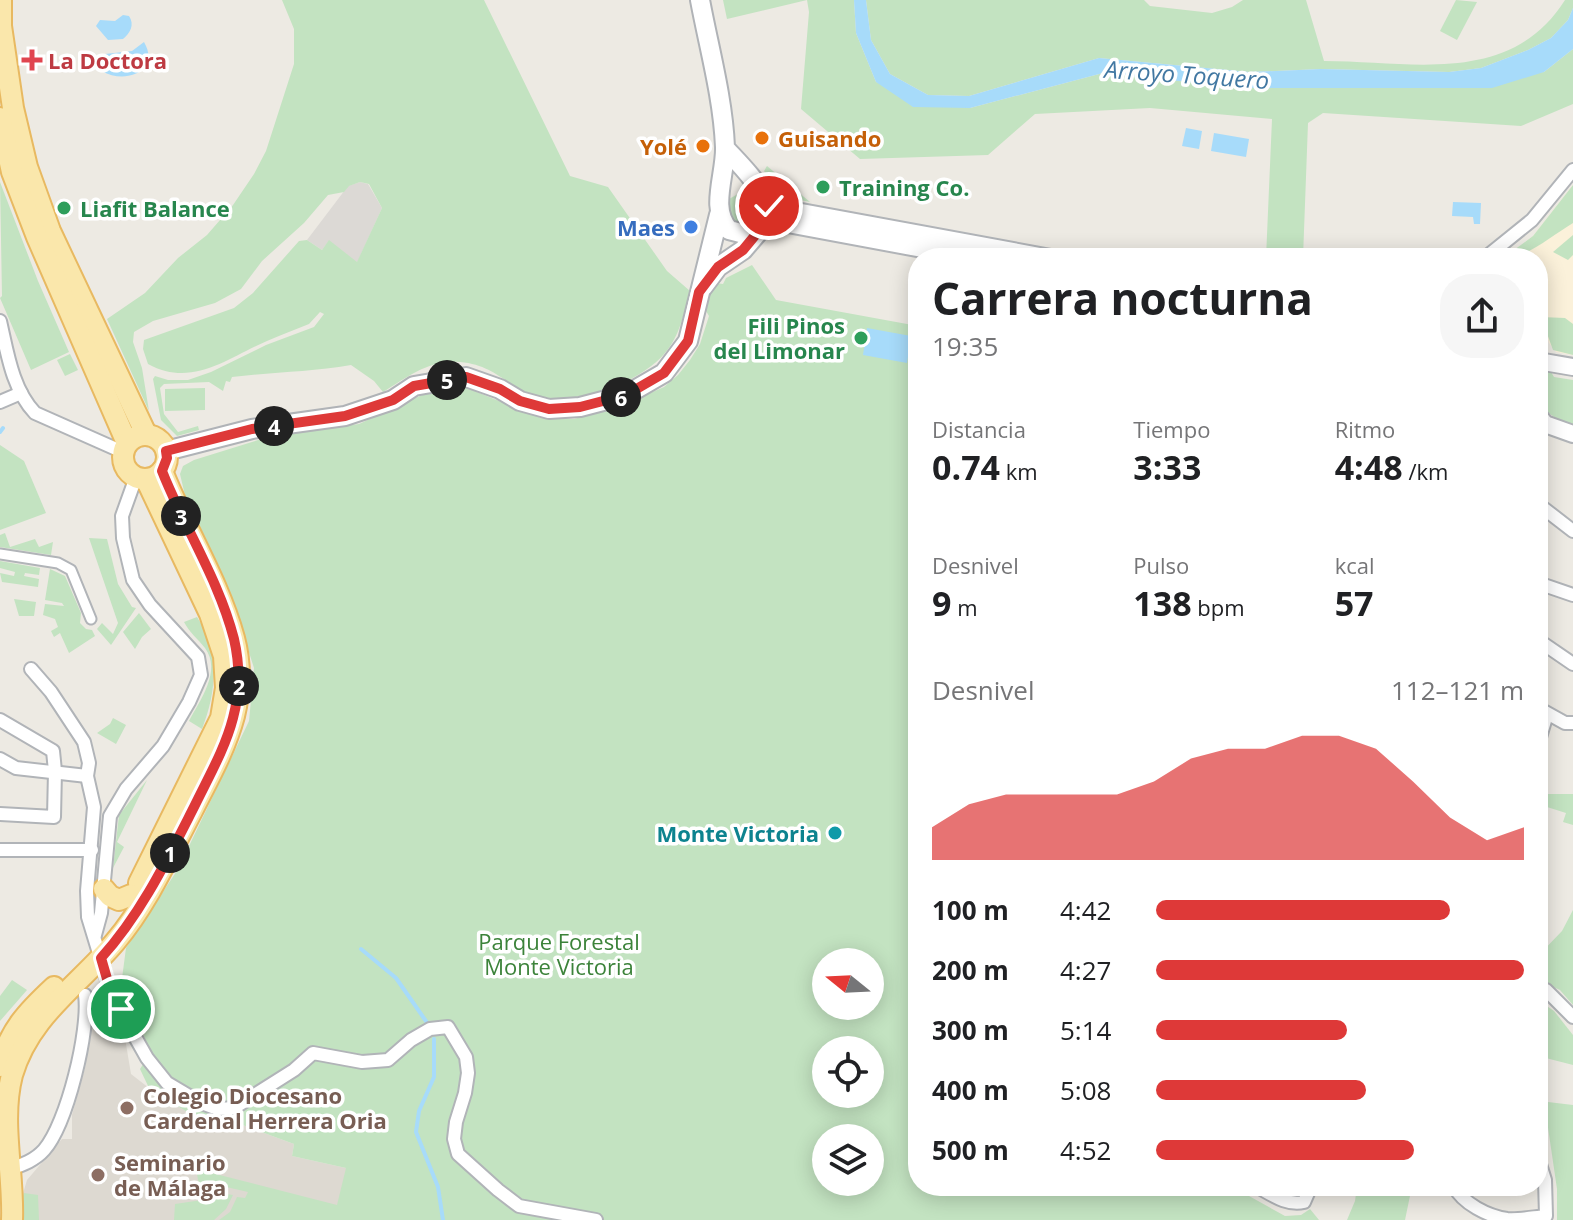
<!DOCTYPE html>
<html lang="es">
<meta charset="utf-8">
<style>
body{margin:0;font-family:"Open Sans",sans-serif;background:#f6f6f6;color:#202124;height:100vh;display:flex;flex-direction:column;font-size:30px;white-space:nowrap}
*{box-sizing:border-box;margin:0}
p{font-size:26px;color:#757577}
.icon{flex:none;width:44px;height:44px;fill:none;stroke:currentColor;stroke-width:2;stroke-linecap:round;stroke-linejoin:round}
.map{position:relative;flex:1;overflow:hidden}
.drawer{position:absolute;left:908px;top:248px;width:640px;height:948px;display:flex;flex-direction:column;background:#fff;border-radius:32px;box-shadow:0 4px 20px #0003}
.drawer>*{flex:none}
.needle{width:52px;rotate:288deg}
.fabs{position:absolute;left:812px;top:948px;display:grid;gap:16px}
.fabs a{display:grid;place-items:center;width:72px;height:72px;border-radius:50%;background:#fff;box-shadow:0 4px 20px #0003;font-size:40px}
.pin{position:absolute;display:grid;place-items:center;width:68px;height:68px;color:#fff;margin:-34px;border:4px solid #fff;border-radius:50%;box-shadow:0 2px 8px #0007}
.km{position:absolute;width:40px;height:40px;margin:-20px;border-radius:50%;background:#222;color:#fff;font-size:22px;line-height:40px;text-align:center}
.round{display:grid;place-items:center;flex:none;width:84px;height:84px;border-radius:32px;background:#f6f6f6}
.overview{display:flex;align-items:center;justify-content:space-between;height:136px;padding:0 24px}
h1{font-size:44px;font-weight:700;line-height:60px}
.stats{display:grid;grid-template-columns:repeat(3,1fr);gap:12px;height:136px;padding:8px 24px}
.stats div{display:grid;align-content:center}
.stats b{font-size:34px;font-weight:700}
.stats small{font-size:22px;font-weight:400}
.stats p{font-size:22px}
.chart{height:224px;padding:16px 24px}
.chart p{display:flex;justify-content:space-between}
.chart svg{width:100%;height:144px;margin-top:8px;fill:#de3938;opacity:.7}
ul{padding:0 24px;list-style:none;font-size:26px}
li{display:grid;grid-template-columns:128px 96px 1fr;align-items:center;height:60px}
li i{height:20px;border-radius:10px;background:#de3938}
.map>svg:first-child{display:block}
.commercial{fill:#fbf1da}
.industrial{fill:#dcd9d5}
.education{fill:#ddd9d1}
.green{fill:#c3e3c1;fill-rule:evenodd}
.water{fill:#a7dbfa}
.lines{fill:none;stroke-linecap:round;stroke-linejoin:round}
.stream{stroke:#a7dbfa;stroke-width:4}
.pedestrian-casing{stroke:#b1b4b8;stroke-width:13}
.minor-casing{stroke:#b1b4b8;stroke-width:16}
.tertiary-casing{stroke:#b1b4b8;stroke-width:20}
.secondary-casing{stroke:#b0b3b7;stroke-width:22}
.primary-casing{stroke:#e8b961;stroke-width:24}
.pedestrian{stroke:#fff;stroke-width:9}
.minor{stroke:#fff;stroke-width:12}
.tertiary{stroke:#fff;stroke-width:16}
.secondary{stroke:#fff;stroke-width:18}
.primary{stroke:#fae7ab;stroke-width:20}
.route-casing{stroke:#fff;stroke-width:16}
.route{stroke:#de3938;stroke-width:10}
.health-dot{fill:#e0444e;stroke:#fff;stroke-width:3}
.food-dot{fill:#e8710a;stroke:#fff;stroke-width:3}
.leisure-dot{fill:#2e9e5b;stroke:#fff;stroke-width:3}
.shop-dot{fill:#3f7fe0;stroke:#fff;stroke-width:3}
.culture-dot{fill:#0f9aa8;stroke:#fff;stroke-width:3}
.education-dot{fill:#8d6e63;stroke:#fff;stroke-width:3}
.labels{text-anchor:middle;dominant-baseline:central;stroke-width:7;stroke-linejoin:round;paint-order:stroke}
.health-label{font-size:22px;font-weight:bold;fill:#be3a42;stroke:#fff;text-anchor:start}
.food-label{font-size:22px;font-weight:bold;fill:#c56008;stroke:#fff;text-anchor:start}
.leisure-label{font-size:22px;font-weight:bold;fill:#27864d;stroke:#fff;text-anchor:start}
.shop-label{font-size:22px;font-weight:bold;fill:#366cbe;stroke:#fff;text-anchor:end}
.culture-label{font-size:22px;font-weight:bold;fill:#0d838f;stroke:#fff;text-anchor:end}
.park-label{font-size:22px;fill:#3c833a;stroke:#fff}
.education-label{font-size:22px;font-weight:bold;fill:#785e54;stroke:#fff;text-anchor:start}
.water-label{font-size:24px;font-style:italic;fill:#4278a2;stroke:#fff}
</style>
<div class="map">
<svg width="1573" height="1220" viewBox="0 0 1573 1220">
<rect width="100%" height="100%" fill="#edeae3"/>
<polygon class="commercial" points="1573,185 1573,355 1556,352 1549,343 1538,309 1538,258 1507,258 1533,236"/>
<polygon class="industrial" points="360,182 368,184 382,208 357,263 329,241 322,250 307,240 348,186"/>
<polygon class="education" points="95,1010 111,1012 115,1018 125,1038 131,1074 149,1088 195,1117 232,1121 294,1144 292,1156 346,1168 353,1220 22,1220 21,1200 27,1180 62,1139 72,1139 72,1115 86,1064 85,1057"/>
<g class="green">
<path d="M282,0H484L570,176L608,187L667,271L690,291C684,312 680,336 665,353C640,383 575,406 537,396C506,387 496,365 460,362C430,359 407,377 383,392L374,381L351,365C311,372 272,372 232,377L230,382L226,381L223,391L209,382L164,384L160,388L164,414L178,432L198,426L199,430L177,436L161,420L153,379L155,376L168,380H188L211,372L266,345L314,327L324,314L320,312L309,324C295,330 280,335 267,341C226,359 192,388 148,364L143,349L144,340L234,308L253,293L299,241L307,240L322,250L329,240L357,262L382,208L369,184L360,182L349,186L344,192L328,195L304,223L262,261L241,289L215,303L153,321L134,332L133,342L142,368L149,411L107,319L145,293L178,258L207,235L233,205L254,174L266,151L294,64V29Z"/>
<polygon points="723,0 854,0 856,33 876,82 970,108 1103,73 1245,88 1362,86 1544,72 1573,49 1573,104 1521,126 1323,113 1308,123 1303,258 1266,258 1272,119 1150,108 1035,114 988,155 860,159 801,109 809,12 807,0 727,19"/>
<path d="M866,0H1144L1150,6L1212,13L1232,7L1243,0H1306L1324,61C1411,61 1510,87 1565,0H1573V8L1568,20L1551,38L1528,50L1481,68L1449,72L1321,69L1249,72L1099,58L969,96L928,95L890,74L871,40Z"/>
<polygon points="1456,0 1477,2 1457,40 1440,31"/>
<polygon points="767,166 810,202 782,196 764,171"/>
<polygon points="0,182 38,281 69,352 31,370 0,298 2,296"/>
<path d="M1573,185V223C1556,233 1536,250 1519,255L1514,250L1533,236Z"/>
<polygon points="738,194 752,196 759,205 757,220 748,227 737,227 725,209 729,199"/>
<polygon points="1573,235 1573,255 1568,260 1553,252"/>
<path d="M752,265L776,300L918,326V1186H1231L1285,1216L1301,1215L1310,1209L1319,1220H219L230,1212L237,1197L245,1198L248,1192L209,1183L203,1188L199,1185L196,1169L337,1205L346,1168L292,1156L294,1144L232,1121L195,1117L149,1088L140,1069L151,1052L121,986L126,948L178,869L249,721L254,668L239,621L187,504L180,474L183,466L194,460L271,436L359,424L435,389L467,388L541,418L574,419L623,405L664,387L678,375L690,360L700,344L709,316L706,311L712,287L716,283L723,284L726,278ZM826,962H870V1006H826ZM826,1050H870V1094H826ZM826,1138H870V1182H826Z"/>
<polygon points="1541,317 1565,318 1573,324 1573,355 1553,350"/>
<polygon points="70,354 78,370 65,376 57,360"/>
<path d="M1543,371L1551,372L1554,377L1573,380V426C1541,413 1535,404 1543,371Z"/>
<polygon points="205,388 205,410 165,411 165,389"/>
<polygon points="0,445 24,461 46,513 0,530"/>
<polygon points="5,533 10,547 35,539 39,547 53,542 51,555 0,547 0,535"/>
<polygon points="89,538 107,539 118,584 132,607 136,608 111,645 97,629 102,623 113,634 118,623"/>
<polygon points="0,561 40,568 39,575 25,573 24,576 39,579 38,587 2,582 0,573 14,576 15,572 0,568"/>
<polygon points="50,569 65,576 81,613 80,623 86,629 92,630 95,636 69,653 60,633 54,637 51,631 58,627 55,619 43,615 45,604 64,606 62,603 45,600"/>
<polygon points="14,599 36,602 34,616 19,616"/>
<polygon points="139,613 151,629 142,637 135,649 123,632"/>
<path d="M197,617C220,652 217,691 202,729L189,721C200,700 222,671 205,648C198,639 189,632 184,622Z"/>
<polygon points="113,718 126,725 116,744 97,733 110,724"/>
<polygon points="147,780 117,842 124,847 113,868 119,815"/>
<polygon points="1545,794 1573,794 1573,825 1563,822 1566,813 1547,807"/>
<polygon points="1573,910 1573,1005 1560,990 1538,980 1538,956 1562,931"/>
<polygon points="12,980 27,990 0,1021 0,996"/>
<polygon points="1538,1000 1554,1011 1573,1035 1573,1065 1538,1056"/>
<polygon points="1548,1102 1573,1105 1573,1220 1557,1220 1557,1189 1546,1114"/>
<polygon points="1357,1186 1412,1186 1405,1220 1347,1220 1355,1201"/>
<polygon points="214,1192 233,1195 226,1209 214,1220 174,1220 175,1204 202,1200"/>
<polygon points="24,1193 38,1195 39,1220 22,1220 21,1200"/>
</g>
<g class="water">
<polygon points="854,0 866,0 871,40 890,74 928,95 969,96 1099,58 1249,72 1321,69 1449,72 1481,68 1528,50 1551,38 1568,20 1573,8 1573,49 1544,72 1492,88 1245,88 1103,73 970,108 913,107 876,82 856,33"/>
<path d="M123,15L129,16C135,25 130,33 123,39L108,40L96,26L100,20L115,21Z"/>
<path d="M144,42C161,71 125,85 102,71L99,62L105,54L132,51Z"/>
<polygon points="1186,128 1202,131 1199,149 1182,146"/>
<polygon points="1214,133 1249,139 1246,157 1211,151"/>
<polygon points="1453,202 1481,203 1480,224 1474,224 1473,217 1452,216"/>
<polygon points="867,328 911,336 907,363 863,355"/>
</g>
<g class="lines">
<g class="stream">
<polyline points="0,432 3,428"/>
<polyline points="361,949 396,978 428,1024"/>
<polyline points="434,1039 434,1077 419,1111 416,1132 438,1187 443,1220"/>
</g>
<g class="pedestrian-casing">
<polyline id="pedestrian" points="0,554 58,563 71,570 91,619"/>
</g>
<g class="minor-casing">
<g id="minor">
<polyline points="1485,258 1532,220 1573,170"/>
<path d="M0,321C7,351 12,389 35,413L123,452"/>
<polyline points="0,402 21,393"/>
<polyline points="1538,504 1573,531"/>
<polyline points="1538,583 1573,595"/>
<polyline points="1538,640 1573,664"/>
<polyline points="31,669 51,692 84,742 89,763 87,776 94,807 87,891 88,917 112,996 147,1058 167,1083 199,1102 218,1109 234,1108 294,1070 313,1053 362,1062 388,1060 411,1040 430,1029 448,1027 466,1057 468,1073 465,1093 456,1122 454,1139 458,1154 498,1190 519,1206 596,1220"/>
<polyline points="1538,708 1565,723 1573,723"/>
<polyline points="0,720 53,751 55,771 54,817 0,814"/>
<polyline points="1538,744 1547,714"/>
<polyline points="0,759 16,768 87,776"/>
<polyline points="0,850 92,850"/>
<polyline points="95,935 101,913 110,816 126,789 163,746 189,702 201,675 198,657 150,605 133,580 123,538 122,516 136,477"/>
<polyline points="1538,988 1546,990 1573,1017"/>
<path d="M11,1168C22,1166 36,1159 44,1150C67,1124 90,1029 85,995"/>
<path d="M1256,1186C1271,1194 1286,1206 1304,1202L1311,1186"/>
<path d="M1454,1186C1463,1204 1488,1216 1507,1219C1519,1220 1534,1217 1546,1216L1545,1180L1538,1158"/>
</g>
</g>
<g class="tertiary-casing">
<g id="tertiary">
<polyline points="769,206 1051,258"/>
<polyline points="766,220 971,258"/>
<polyline points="1538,361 1573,367"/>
<polyline points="1538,415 1545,424 1573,434"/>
</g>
</g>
<g class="secondary-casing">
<g id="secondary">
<path d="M700,0C709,48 723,98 725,147C726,174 709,209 729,230L748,235C798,218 743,168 725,148"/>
<polyline points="703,287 718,267 743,250 761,229"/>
<polyline points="166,451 252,429 345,416 393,400 414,386 466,377 500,389 520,401 549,409 580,407 626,395 664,373 688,341 719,215"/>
</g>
</g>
<g class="primary-casing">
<g id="primary">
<polyline points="1,0 1,26 13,108 27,167 50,231 146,434"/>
<polyline points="0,118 12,172 37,237 127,443"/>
<circle cx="145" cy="457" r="22"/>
<polyline points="139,883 221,718 226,688 224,656 210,614 146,479"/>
<polyline points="104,889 110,896 119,900 131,895"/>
<path d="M0,1066C10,1030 27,1012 54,987"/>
<path d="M12,1220C14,1173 0,1121 12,1075C29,1016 78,986 115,942C147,904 169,855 192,811C207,781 225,750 234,716C240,691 241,664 234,638C218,580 184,527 162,471"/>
</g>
</g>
<use href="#pedestrian" class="pedestrian"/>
<use href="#minor" class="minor"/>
<use href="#tertiary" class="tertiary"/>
<use href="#secondary" class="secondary"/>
<use href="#primary" class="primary"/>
</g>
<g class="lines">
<g class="route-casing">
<path id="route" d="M121,1009L112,996L101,958C141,914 167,860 194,807C208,778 225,749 233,718C240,692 240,665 234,639C219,580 184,527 162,471L167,458L166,451L252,429L345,416L393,400L414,386L466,377L500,389L520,401L549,409L580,407L626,395L664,373L688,341L699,292L718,267L743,250L762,227L766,220L769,206"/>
</g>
<use href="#route" class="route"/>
</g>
<path class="health-dot" d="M28 48h8v8h8v8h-8v8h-8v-8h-8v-8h8z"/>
<g class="food-dot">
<circle cx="762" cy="138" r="8"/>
<circle cx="703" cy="146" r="8"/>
</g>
<g class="leisure-dot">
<circle cx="823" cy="187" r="8"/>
<circle cx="64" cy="208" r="8"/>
<circle cx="861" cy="338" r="8"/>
</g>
<circle class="shop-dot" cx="691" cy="227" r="8"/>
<circle class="culture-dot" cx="835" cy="833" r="8"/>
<g class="education-dot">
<circle cx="127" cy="1108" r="8"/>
<circle cx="98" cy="1175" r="8"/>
</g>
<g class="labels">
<g class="health-label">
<text x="48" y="60">La Doctora</text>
</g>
<g class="food-label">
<text x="778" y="138">Guisando</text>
<text x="687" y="146" text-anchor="end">Yolé</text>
</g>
<g class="leisure-label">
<text x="839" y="187">Training Co.</text>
<text x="80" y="208">Liafit Balance</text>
<text x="845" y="325" text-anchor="end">Fili Pinos<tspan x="845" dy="25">del Limonar</tspan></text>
</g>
<g class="shop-label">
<text x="675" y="227">Maes</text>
</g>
<g class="culture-label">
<text x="819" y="833">Monte Victoria</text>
</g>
<g class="park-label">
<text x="559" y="941">Parque Forestal<tspan x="559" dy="25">Monte Victoria</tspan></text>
</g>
<g class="education-label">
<text x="143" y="1095">Colegio Diocesano<tspan x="143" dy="25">Cardenal Herrera Oria</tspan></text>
<text x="114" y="1162">Seminario<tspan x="114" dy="25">de Málaga</tspan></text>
</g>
<g class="water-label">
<text transform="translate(1187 74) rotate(4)">Arroyo Toquero</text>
</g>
</g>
</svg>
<div class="fabs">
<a><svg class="needle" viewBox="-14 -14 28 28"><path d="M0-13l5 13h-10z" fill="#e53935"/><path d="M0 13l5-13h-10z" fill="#757577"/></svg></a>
<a><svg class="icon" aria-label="locate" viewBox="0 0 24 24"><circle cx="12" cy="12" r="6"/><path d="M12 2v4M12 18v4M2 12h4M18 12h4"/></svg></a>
<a><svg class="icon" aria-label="layers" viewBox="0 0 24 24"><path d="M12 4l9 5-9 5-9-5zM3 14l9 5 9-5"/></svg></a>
</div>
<div class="pin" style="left:121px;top:1009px;background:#1e9e55"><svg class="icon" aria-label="arrive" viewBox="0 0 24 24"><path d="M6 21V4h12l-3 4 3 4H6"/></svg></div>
<div class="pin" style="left:769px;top:206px;background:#d93025"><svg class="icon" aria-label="check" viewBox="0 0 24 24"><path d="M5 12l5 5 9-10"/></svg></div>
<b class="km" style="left:170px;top:853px">1</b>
<b class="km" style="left:239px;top:686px">2</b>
<b class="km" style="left:181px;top:516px">3</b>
<b class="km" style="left:274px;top:426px">4</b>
<b class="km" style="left:447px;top:380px">5</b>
<b class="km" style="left:621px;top:397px">6</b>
<section class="drawer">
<div class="overview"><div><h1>Carrera nocturna</h1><p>19:35</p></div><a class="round"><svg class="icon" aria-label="share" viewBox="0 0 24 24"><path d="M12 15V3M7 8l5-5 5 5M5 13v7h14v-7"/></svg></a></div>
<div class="stats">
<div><p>Distancia</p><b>0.74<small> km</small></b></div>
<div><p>Tiempo</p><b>3:33</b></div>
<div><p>Ritmo</p><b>4:48<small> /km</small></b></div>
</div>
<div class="stats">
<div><p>Desnivel</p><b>9<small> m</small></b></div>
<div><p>Pulso</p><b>138<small> bpm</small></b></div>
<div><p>kcal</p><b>57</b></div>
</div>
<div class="chart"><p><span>Desnivel</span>112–121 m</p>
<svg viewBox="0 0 160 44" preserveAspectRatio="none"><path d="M0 44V34L10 27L20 24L30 24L40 24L50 24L60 20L70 13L80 10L90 10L100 6L110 6L120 10L130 20L140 31L150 38L160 34V44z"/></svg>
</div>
<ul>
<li><b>100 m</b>4:42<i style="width:80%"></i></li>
<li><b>200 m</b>4:27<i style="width:100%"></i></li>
<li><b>300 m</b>5:14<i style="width:52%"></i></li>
<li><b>400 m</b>5:08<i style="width:57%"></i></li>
<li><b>500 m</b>4:52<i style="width:70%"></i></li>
</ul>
</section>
</div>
